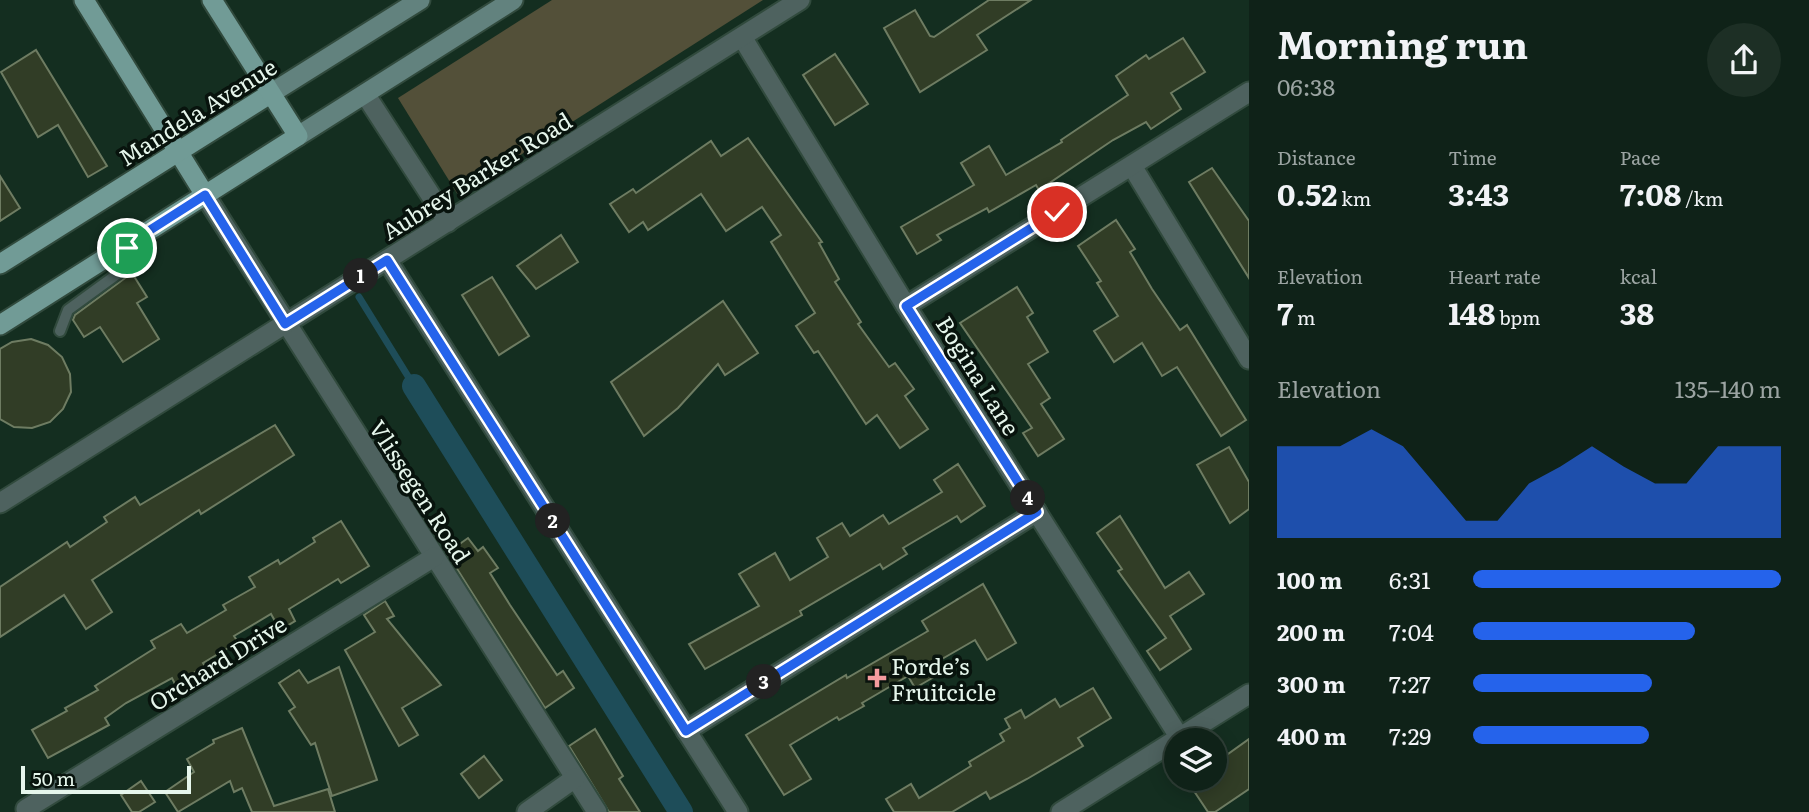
<!DOCTYPE html>
<meta charset="utf-8">
<style>
body{margin:0;font-family:Literata,serif;background:#1d2f25;color:#f1f3f6;height:100vh;display:flex;flex-direction:column;font-size:26px;white-space:nowrap}
*{box-sizing:border-box;margin:0}
p{font-size:23px;color:#9ba4a2}
.icon{flex:none;width:38px;height:38px;fill:none;stroke:currentColor;stroke-width:2;stroke-linecap:round;stroke-linejoin:round}
.map{position:relative;flex:1;overflow:hidden}
.drawer{display:flex;flex-direction:column;background:#0f2218;width:560px}
.drawer>*{flex:none}
.controls{position:absolute;left:1164px;top:728px;display:grid;gap:14px}
.controls a{display:grid;place-items:center;width:63px;height:63px;border-radius:50%;background:#0f2218;box-shadow:0 4px 18px #0003,0 0 0 2px #2f3f37;font-size:35px}
.scale{position:absolute;left:21px;bottom:18px;width:170px;box-sizing:border-box;padding-left:7px;border:4px solid #e6f6ec;border-top:0;font-size:19px;line-height:24px;white-space:nowrap;color:#e6f6ec;-webkit-text-stroke:5px #08130d;paint-order:stroke}
.pin{position:absolute;display:grid;place-items:center;width:60px;height:60px;color:#fff;margin:-30px;border:4px solid #fff;border-radius:50%;box-shadow:0 2px 7px #0007}
.km{position:absolute;width:35px;height:35px;margin:-18px;border-radius:50%;background:#222;color:#fff;font-size:19px;line-height:35px;text-align:center}
.round{display:grid;place-items:center;flex:none;width:74px;height:74px;border-radius:37px;background:#1d2f25}
.overview{display:flex;align-items:center;justify-content:space-between;height:119px;padding:0 28px}
h1{font-size:38px;font-weight:700;line-height:52px}
.metrics{display:grid;grid-template-columns:repeat(3,1fr);gap:10px;height:119px;padding:7px 28px}
.metrics div{display:grid;align-content:center}
.metrics b{font-size:30px;font-weight:700}
.metrics small{font-size:19px;font-weight:400}
.metrics p{font-size:19px}
.chart{height:196px;padding:14px 28px}
.chart p{display:flex;justify-content:space-between}
.chart svg{width:100%;height:126px;margin-top:7px;fill:#2563eb;opacity:.7}
ul{padding:0 28px;list-style:none;font-size:23px}
li{display:grid;grid-template-columns:112px 84px 1fr;align-items:center;height:52px}
li i{height:18px;border-radius:9px;background:#2563eb}
main{display:flex;flex:1;min-height:0}
.map>svg:first-child{display:block}
.green{fill:#535039}
.lines{fill:none;stroke-linecap:round;stroke-linejoin:round}
.stream{stroke:#1e4d59;stroke-width:7}
.canal{stroke:#1e4d59;stroke-width:24}
.building{fill:#313d26;stroke:#6e7c62;stroke-width:2}
.service-casing{stroke:#314a3d;stroke-width:14}
.minor-casing{stroke:#314a3d;stroke-width:23}
.secondary-casing{stroke:#314a3d;stroke-width:23}
.primary-casing{stroke:#314a3d;stroke-width:23}
.service{stroke:#4e625f;stroke-width:10}
.minor{stroke:#4e625f;stroke-width:19}
.secondary{stroke:#62827e;stroke-width:19}
.primary{stroke:#719b96;stroke-width:19}
.route-casing{stroke:#fff;stroke-width:14}
.route{stroke:#2563eb;stroke-width:9}
.poi-dot{fill:#f59b9e;stroke:#08130d;stroke-width:2.5}
.labels{text-anchor:middle;dominant-baseline:central;stroke-width:7;stroke-linejoin:round;paint-order:stroke}
.street-label{font-size:23px;fill:#e6f6ec;stroke:#08130d}
.poi-label{font-size:23px;fill:#e6f6ec;stroke:#08130d;text-anchor:start}
</style>
<main>
<div class="map">
<svg width="1249" height="812" viewBox="0 0 1249 812">
<rect width="100%" height="100%" fill="#142e20"/>
<polygon class="green" points="552,0 763,0 458,195 398,98"/>
<g class="lines">
<polyline class="stream" points="359,297 414,386"/>
<polyline class="canal" points="414,386 681,812"/>
</g>
<g class="building">
<polygon points="989,0 1031,0 977,35 987,50 920,92 884,28 915,10 930,36 934,37"/>
<polygon points="1183,38 1205,72 1171,93 1181,109 1151,129 1146,122 1113,140 1039,190 1036,185 989,212 987,208 937,235 941,240 917,254 901,227 974,185 961,163 989,146 1006,175 1062,142 1061,140 1128,95 1116,76 1146,55 1149,59"/>
<polygon points="36,50 107,166 88,177 58,125 38,137 1,72"/>
<polygon points="835,54 868,104 835,125 803,75"/>
<polygon points="748,138 822,242 819,243 839,279 835,282 861,322 858,324 889,367 895,363 914,389 905,396 928,429 900,448 877,415 866,424 818,351 814,353 796,326 815,313 771,242 781,235 762,207 726,231 701,194 648,230 643,222 629,232 610,204 633,189 636,193 711,141 721,156"/>
<polygon points="1212,168 1249,221 1249,278 1189,182"/>
<polygon points="0,176 20,208 0,221"/>
<polygon points="1116,220 1135,249 1130,252 1152,289 1180,330 1187,325 1246,420 1221,436 1177,367 1162,376 1142,343 1114,362 1094,331 1118,316 1097,283 1101,281 1078,246"/>
<polygon points="561,235 578,262 536,289 517,266"/>
<polygon points="132,273 147,297 137,303 159,339 123,362 100,327 84,337 73,320 75,315"/>
<polygon points="492,277 529,336 499,355 462,295"/>
<polygon points="1017,287 1033,313 1027,317 1048,352 1028,364 1050,398 1041,404 1064,439 1038,456 1023,433 1032,428 960,323"/>
<polygon points="723,301 758,353 725,375 718,364 678,408 644,436 611,382"/>
<polygon points="31,339 48,345 62,357 70,374 71,392 63,409 50,422 32,428 14,427 0,419 0,349 12,342"/>
<polygon points="275,425 294,455 201,514 199,510 92,580 112,612 86,629 64,595 0,637 0,587 67,542 70,547 107,522 104,517 135,497 140,505"/>
<polygon points="1229,447 1249,482 1249,509 1230,523 1197,465"/>
<polygon points="958,464 985,506 961,522 957,516 903,548 907,554 883,569 880,564 800,611 802,615 705,669 689,644 759,606 739,574 775,553 790,580 828,557 817,538 842,523 850,536 883,515 889,524 942,492 934,480"/>
<polygon points="1120,516 1165,588 1189,572 1204,594 1170,616 1191,649 1160,670 1147,651 1166,638 1118,571 1122,569 1097,533"/>
<polygon points="341,521 369,566 341,583 338,579 289,609 295,621 280,630 271,614 234,636 238,642 203,663 205,666 175,684 172,678 126,703 105,718 109,725 48,758 32,730 67,711 65,708 98,690 95,686 155,648 151,641 181,624 187,633 226,610 223,605 255,587 249,577 278,560 280,564 315,542 313,538"/>
<polygon points="468,538 478,551 483,547 498,568 490,573 510,605 557,675 563,671 574,688 545,708 447,553"/>
<polygon points="983,584 1016,643 987,660 975,640 935,663 941,673 915,688 908,676 862,703 864,706 839,720 837,717 790,745 811,779 784,795 746,735 846,675 847,678 928,631 922,621"/>
<polygon points="385,601 394,616 387,619 441,685 402,708 418,735 399,746 345,650 375,632 364,615"/>
<polygon points="339,667 377,780 332,796 315,743 311,745 289,711 295,707 279,683 299,670 308,683"/>
<polygon points="1093,688 1111,718 1078,738 1083,746 1027,779 990,799 986,792 952,812 894,812 886,799 911,784 919,798 971,766 969,762 1004,741 1000,734 1010,728 1005,719 1021,710 1025,718 1055,699 1060,707"/>
<polygon points="242,728 274,806 328,789 335,812 252,812 242,788 234,792 230,781 178,812 165,792 194,772 187,759 214,743 213,740"/>
<polygon points="595,729 623,776 619,779 640,812 609,812 569,746"/>
<polygon points="1249,739 1249,789 1215,812 1208,812 1190,785 1199,779 1214,779 1214,764"/>
<polygon points="484,756 502,780 479,798 461,774"/>
<polygon points="141,781 155,802 139,812 132,812 121,795"/>
</g>
<g class="lines">
<g class="service-casing">
<polyline id="service" points="60,331 68,310 127,267 130,258 125,245"/>
</g>
<g class="minor-casing">
<g id="minor">
<polyline points="742,37 906,306 1180,738"/>
<polyline points="365,94 448,222"/>
<polyline points="1132,166 1249,359"/>
<polyline points="205,195 597,812"/>
<polyline points="387,260 738,812"/>
<polyline points="906,306 1249,92"/>
<polyline points="0,503 800,0"/>
<polyline points="686,731 1037,512"/>
<polyline points="26,809 434,557"/>
<polyline points="527,812 575,778"/>
<polyline points="1061,812 1249,694"/>
</g>
</g>
<g class="secondary-casing">
<g id="secondary">
<polyline points="270,94 420,0"/>
<polyline points="298,136 513,0"/>
</g>
</g>
<g class="primary-casing">
<g id="primary">
<polyline points="84,0 205,195"/>
<polyline points="0,264 270,94"/>
<polyline points="0,325 298,136 212,0"/>
</g>
</g>
<use href="#service" class="service"/>
<use href="#minor" class="minor"/>
<use href="#secondary" class="secondary"/>
<use href="#primary" class="primary"/>
</g>
<g class="lines">
<g class="route-casing">
<polyline id="route" points="127,248 125,246 205,195 285,324 387,260 686,731 1037,512 906,306 1057,212"/>
</g>
<use href="#route" class="route"/>
</g>
<path class="poi-dot" d="M873.5 667.5h7v7h7v7h-7v7h-7v-7h-7v-7h7z"/>
<g class="labels">
<g class="street-label">
<text transform="translate(197 111) rotate(-32)">Mandela Avenue</text>
<text transform="translate(476 175) rotate(-32)">Aubrey Barker Road</text>
<text transform="translate(979 375) rotate(58)">Bogina Lane</text>
<text transform="translate(421 491) rotate(57)">Vlissegen Road</text>
<text transform="translate(217 662) rotate(-32)">Orchard Drive</text>
</g>
<g class="poi-label">
<text x="891" y="665">Forde’s<tspan x="891" dy="26">Fruitcicle</tspan></text>
</g>
</g>
</svg>
<div class="controls">
<a><svg class="icon" aria-label="layers" viewBox="0 0 24 24"><path d="M12 4l9 5-9 5-9-5zM3 14l9 5 9-5"/></svg></a>
</div>
<div class="scale">50 m</div>
<div class="pin" style="left:127px;top:248px;background:#1e9e55"><svg class="icon" aria-label="arrive" viewBox="0 0 24 24"><path d="M6 21V4h12l-3 4 3 4H6"/></svg></div>
<div class="pin" style="left:1057px;top:212px;background:#d93025"><svg class="icon" aria-label="check" viewBox="0 0 24 24"><path d="M5 12l5 5 9-10"/></svg></div>
<b class="km" style="left:361px;top:276px">1</b>
<b class="km" style="left:553px;top:521px">2</b>
<b class="km" style="left:764px;top:682px">3</b>
<b class="km" style="left:1028px;top:498px">4</b>
</div>
<section class="drawer">
<div class="overview"><div><h1>Morning run</h1><p>06:38</p></div><a class="round"><svg class="icon" aria-label="share" viewBox="0 0 24 24"><path d="M12 15V3M7 8l5-5 5 5M5 13v7h14v-7"/></svg></a></div>
<div class="metrics">
<div><p>Distance</p><b>0.52<small> km</small></b></div>
<div><p>Time</p><b>3:43</b></div>
<div><p>Pace</p><b>7:08<small> /km</small></b></div>
</div>
<div class="metrics">
<div><p>Elevation</p><b>7<small> m</small></b></div>
<div><p>Heart rate</p><b>148<small> bpm</small></b></div>
<div><p>kcal</p><b>38</b></div>
</div>
<div class="chart"><p><span>Elevation</span>135–140 m</p>
<svg viewBox="0 0 160 44" preserveAspectRatio="none"><path d="M0 44V12L10 12L20 12L30 6L40 12L50 25L60 38L70 38L80 25L90 19L100 12L110 19L120 25L130 25L140 12L150 12L160 12V44z"/></svg>
</div>
<ul>
<li><b>100 m</b>6:31<i style="width:100%"></i></li>
<li><b>200 m</b>7:04<i style="width:72%"></i></li>
<li><b>300 m</b>7:27<i style="width:58%"></i></li>
<li><b>400 m</b>7:29<i style="width:57%"></i></li>
</ul>
</section>
</main>
